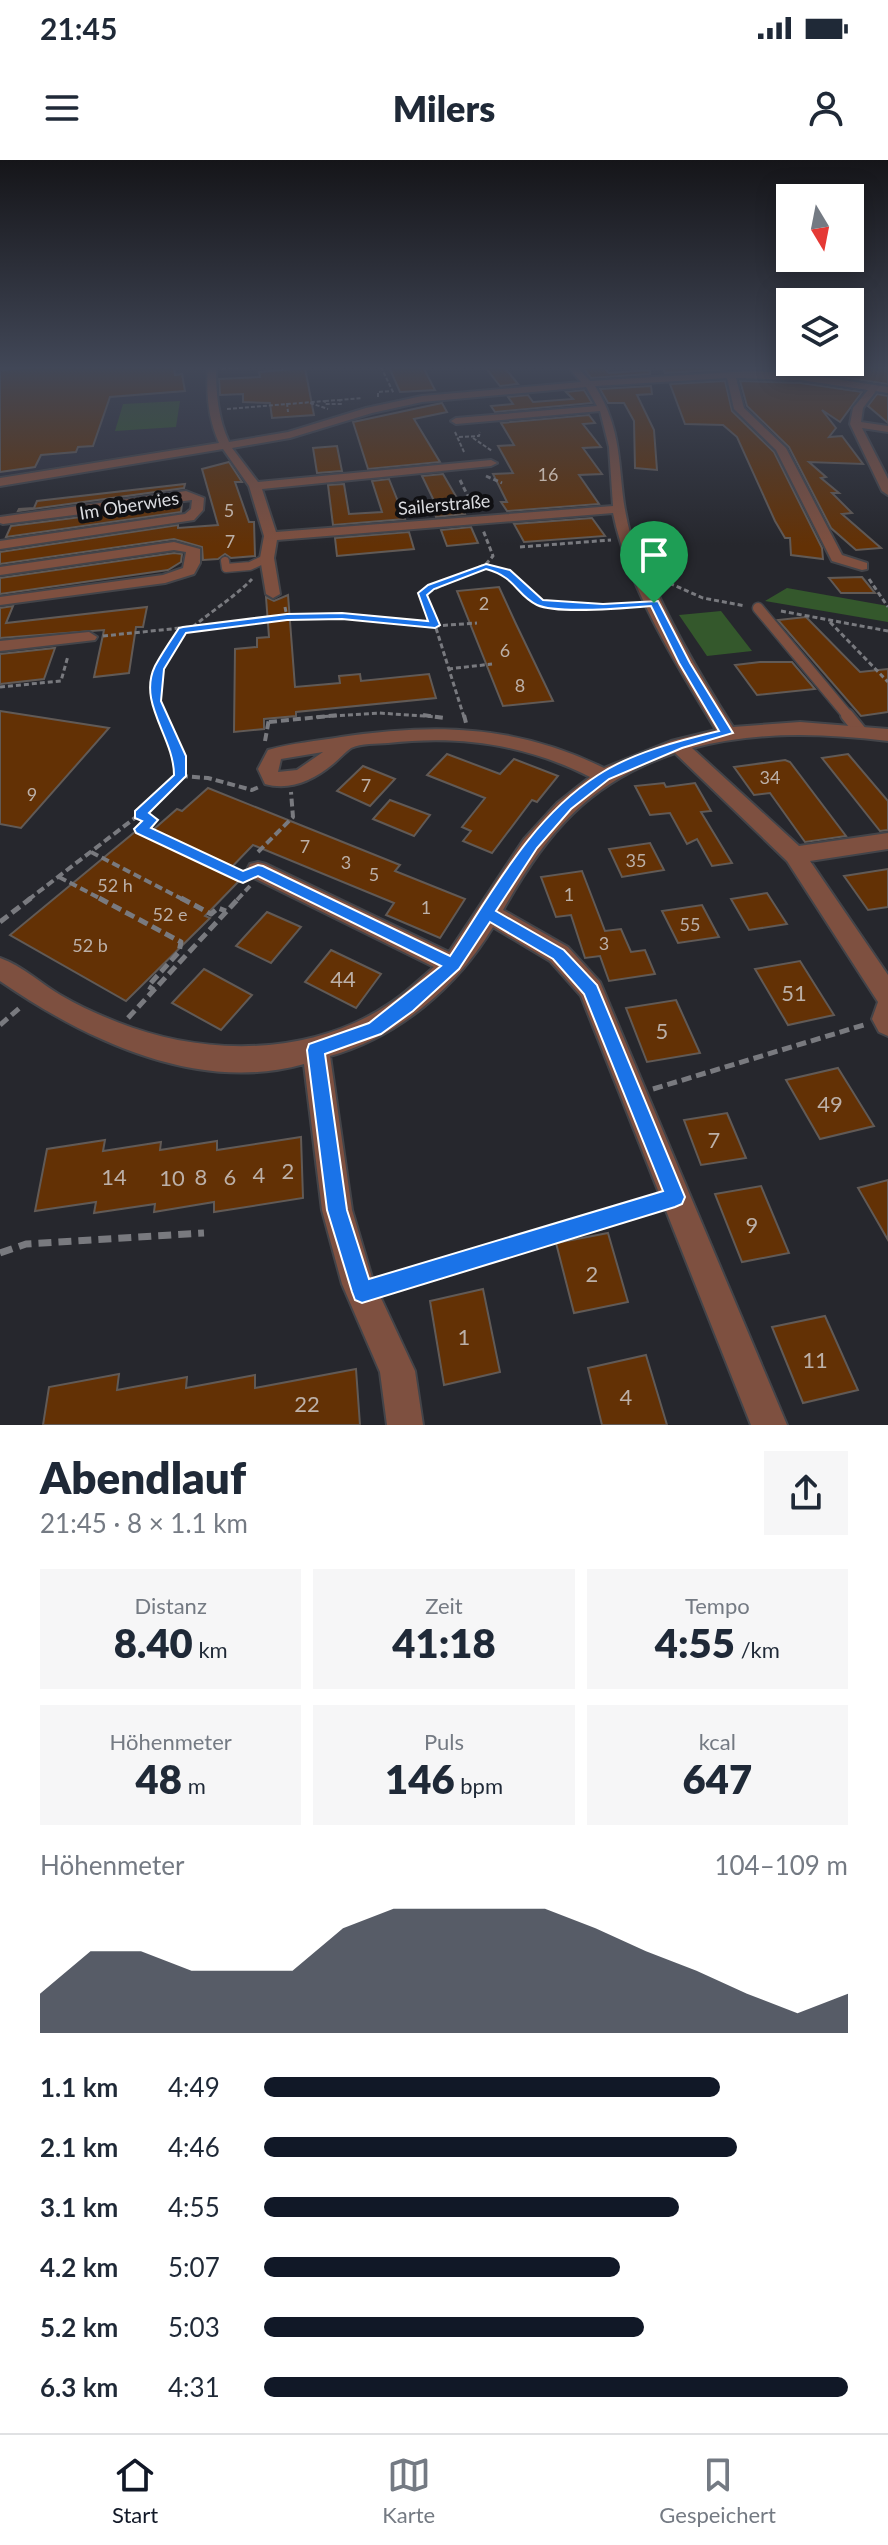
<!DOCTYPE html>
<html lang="de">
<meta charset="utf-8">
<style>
body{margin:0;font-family:Lato,sans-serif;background:#f6f6f7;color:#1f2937;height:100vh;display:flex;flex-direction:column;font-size:30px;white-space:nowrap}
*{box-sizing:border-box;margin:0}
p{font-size:26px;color:#747a83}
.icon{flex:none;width:44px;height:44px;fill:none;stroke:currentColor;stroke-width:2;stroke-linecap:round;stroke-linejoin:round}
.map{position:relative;height:1265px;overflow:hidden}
.sheet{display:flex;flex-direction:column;background:#fff;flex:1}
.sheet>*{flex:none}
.needle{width:52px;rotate:170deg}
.buttons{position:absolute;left:776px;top:24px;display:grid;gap:16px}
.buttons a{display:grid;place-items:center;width:88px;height:88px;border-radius:0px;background:#fff;box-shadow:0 4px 20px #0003;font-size:40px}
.pin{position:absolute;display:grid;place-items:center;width:68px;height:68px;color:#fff;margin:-82px -34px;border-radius:50% 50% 50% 0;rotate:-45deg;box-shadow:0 0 8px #0007}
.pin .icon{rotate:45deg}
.round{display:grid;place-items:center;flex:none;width:84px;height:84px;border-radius:0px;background:#f6f6f7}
.overview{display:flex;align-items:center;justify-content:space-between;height:136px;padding:0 40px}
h1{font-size:44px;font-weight:800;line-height:60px}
.metrics{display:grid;grid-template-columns:repeat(3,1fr);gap:12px;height:136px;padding:8px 40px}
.metrics div{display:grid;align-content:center;border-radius:0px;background:#f6f6f7;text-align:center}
.metrics b{font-size:40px;font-weight:800}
.metrics small{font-size:22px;font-weight:400}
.metrics p{font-size:22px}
.chart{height:224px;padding:16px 40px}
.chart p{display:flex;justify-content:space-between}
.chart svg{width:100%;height:144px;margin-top:8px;fill:#111827;opacity:.7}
ul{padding:0 40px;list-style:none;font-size:26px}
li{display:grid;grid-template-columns:128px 96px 1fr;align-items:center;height:60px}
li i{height:20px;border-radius:10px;background:#111827}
.status{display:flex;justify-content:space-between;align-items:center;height:56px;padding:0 40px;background:#fff;direction:ltr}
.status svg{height:22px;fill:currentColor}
header{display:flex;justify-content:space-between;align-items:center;height:104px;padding:0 40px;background:#fff;font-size:36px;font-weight:800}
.tabs{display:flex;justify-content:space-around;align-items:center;height:112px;border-top:2px solid #e0e1e3;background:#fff;font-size:22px;color:#747a83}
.tabs a{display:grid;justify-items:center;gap:4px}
.tabs .selected{color:#111827}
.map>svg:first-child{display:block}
.built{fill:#2f303c}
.green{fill:#34582c}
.building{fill:#633105;stroke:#615a56;stroke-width:2}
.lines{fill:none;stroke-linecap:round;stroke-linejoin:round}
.service-far2-casing{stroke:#434449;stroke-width:11}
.service-far1-casing{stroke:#434449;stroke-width:13}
.service-casing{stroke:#434449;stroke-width:16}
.minor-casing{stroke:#434449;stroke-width:4}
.path-far4{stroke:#797a7f;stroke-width:2;stroke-dasharray:4 2;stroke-linecap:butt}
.path-far3{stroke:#797a7f;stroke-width:3;stroke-dasharray:5 3;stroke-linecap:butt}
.path-far2{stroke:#797a7f;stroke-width:4;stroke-dasharray:8 4;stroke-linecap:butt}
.path-far1{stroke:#797a7f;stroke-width:5;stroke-dasharray:10 5;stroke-linecap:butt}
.path{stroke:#797a7f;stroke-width:7;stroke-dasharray:13 7;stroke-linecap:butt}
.service-far2{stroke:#7e5040;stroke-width:8}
.service-far1{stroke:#7e5040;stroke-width:10}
.service{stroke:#7e5040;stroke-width:12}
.minor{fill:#7e5040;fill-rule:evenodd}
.route{fill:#1a73e8;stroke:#fff;stroke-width:2;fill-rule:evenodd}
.labels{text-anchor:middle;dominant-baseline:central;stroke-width:8;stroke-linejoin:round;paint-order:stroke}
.number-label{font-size:18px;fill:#bcb0a8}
.far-street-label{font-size:18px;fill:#dadbdf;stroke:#101013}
.near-number-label{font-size:22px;fill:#bcb0a8}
</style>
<div class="status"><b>21:45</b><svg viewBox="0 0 49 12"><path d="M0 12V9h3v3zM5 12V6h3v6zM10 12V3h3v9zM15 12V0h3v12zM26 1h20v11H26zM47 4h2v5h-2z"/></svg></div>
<header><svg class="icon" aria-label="menu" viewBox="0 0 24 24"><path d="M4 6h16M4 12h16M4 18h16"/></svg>Milers<svg class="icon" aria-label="person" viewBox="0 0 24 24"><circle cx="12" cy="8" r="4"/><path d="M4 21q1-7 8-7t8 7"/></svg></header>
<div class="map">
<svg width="888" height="1265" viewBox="0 0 888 1265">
<rect width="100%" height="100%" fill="#26272d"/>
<polygon class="built" points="0,207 210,207 208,250 218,281 0,316"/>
<g class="green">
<polygon points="180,241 176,267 115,271 123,244"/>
<polygon points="787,428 888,446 888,462 765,441"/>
<polygon points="721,451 752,491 707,496 679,455"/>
</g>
<g class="building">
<polygon points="33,207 174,207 175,215 182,214 185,231 110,237 93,286 78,287 76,292 41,295 35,307 0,312 0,210"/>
<polygon points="389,207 423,207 435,230 400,232"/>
<polygon points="485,207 504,207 518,224 500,226"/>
<polygon points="582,207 603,207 609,213 650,210 650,214 591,218"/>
<polygon points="663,207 888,207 888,224 801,211 751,208 665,213"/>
<polygon points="305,208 314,255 272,258 270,243 243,242 243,234 220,235 219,219 260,217 259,212"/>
<polygon points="725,221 732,251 774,292 822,388 823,399 791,395 790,378 785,378 775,361 737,277 723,265 685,264 670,224"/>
<polygon points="740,221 801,223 862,232 840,262 822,250 836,268 829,277 842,276 863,304 809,302 826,317 821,318 839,333 832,333 852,353 842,354 881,388 856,390 831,368 789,287 747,246"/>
<polygon points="651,226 652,234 637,235 654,270 657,310 635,308 634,261 624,243 608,243 600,229"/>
<polygon points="584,230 592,243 495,252 491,246 513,244 508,237 528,235 533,242 573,239 566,232"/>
<polygon points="877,234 888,236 888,263 868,246"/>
<polygon points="442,243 447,252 414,259 440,302 368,309 353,262"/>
<polygon points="589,255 595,263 583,264 601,287 583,288 602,314 579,315 599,344 507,351 501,342 507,342 493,314 513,313 498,286 514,285 501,263"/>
<polygon points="337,286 342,311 317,313 313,288"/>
<polygon points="229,302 242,322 235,322 249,362 254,362 255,396 231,398 225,394 218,399 203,400 202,387 174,379 0,404 0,392 178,365 178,368 218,365 202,309"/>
<polygon points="443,314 461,345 465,354 436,357 433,347 437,347 422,316"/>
<polygon points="389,319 405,359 333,365 328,325 344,324 349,354 382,352 372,321"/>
<polygon points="185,324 184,328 18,351 19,349 34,348 37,341"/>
<polygon points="182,344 181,352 6,377 11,366"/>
<polygon points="592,358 605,376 524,382 514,364"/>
<polygon points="471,367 478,383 447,386 441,370"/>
<polygon points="409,372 414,389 337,396 335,378"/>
<polygon points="174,393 182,394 181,402 168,410 0,434 0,418"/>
<polygon points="862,417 875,433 841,433 829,418"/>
<polygon points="499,427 516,464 553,541 503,546 457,431"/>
<polygon points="288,435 295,527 340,523 339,516 360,514 361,521 429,514 436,538 296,552 296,556 264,559 264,569 234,572 235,489 257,487 257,478 269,477 266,437 274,441"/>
<polygon points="13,446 6,463 147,447 143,467 136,467 129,513 94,517 104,470 0,478 0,448"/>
<polygon points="806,457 860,512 888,509 888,552 861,556 778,460"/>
<polygon points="55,488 44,519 0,524 0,494"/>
<polygon points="760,502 792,502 815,529 757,535 735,505"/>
<polygon points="0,551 109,568 21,668 0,664"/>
<polygon points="447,594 500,614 514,599 558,616 537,642 532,640 492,693 463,681 471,671 462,667 485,638 427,615"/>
<polygon points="848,594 888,641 888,670 880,671 822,598"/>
<polygon points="785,600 790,602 846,676 805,682 770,633 754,635 734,607"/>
<polygon points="363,606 395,619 370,646 337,631"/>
<polygon points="664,623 666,627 695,623 711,651 701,652 732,703 712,706 697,679 687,684 670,653 650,655 635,626"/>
<polygon points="208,628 400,705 395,711 465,739 440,778 386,755 394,743 253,685 225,714 239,721 205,756 210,758 126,841 10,775 136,671 146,676 177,649 182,651"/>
<polygon points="390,640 430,655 414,676 373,659"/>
<polygon points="650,683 664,710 622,717 609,689"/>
<polygon points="888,709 888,747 868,750 844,716"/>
<polygon points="582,711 605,771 621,769 631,792 645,790 655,814 609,821 600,796 585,798 571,755 556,757 541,717"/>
<polygon points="767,733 787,764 749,770 731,739"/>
<polygon points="702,745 719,777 678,783 662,751"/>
<polygon points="267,752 301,767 271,803 236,786"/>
<polygon points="331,790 381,814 356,848 305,822"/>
<polygon points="800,801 834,855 788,865 755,809"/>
<polygon points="204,809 252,835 221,870 172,843"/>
<polygon points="676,840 700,893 647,902 626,848"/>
<polygon points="838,908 874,966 820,979 786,920"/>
<polygon points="727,953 746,998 701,1005 684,960"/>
<polygon points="301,977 303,1038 214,1052 214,1042 154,1052 155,1044 94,1053 96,1042 35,1051 47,989 105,980 103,991 161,982 160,990 217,981 217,990"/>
<polygon points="888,1020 888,1080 858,1028"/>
<polygon points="761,1026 789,1093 742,1102 715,1034"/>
<polygon points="608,1073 628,1142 574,1153 556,1083"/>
<polygon points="483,1129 500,1212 444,1225 430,1141"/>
<polygon points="825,1156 858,1230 803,1243 772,1167"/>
<polygon points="646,1195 667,1265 602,1265 588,1208"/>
<polygon points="356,1209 360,1265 43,1265 49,1227 119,1214 117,1230 187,1217 186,1228 255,1215 255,1228"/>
</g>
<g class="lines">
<g class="service-far2-casing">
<polyline id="service-far2" points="225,401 226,408 250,406 267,398"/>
</g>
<g class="service-far1-casing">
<polyline id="service-far1" points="758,448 849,557"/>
</g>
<g class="service-casing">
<polyline id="service" points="847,555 860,571"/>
</g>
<g class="minor-casing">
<g id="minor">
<path d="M208,207H216C216,234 218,258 229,282L288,272L366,248L422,236L581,222L568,207H577L590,221L751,211L801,214L888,227V233L876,231L863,248L861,262L888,266V272L862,268L888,319V335L882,331L850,264L853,248L868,230L801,220L736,218L744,248L786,288L842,395L867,403V409L862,410L832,401L776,290L734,249L727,218L595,226C629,280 614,323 632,379C636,390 643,401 648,412C671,466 701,517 733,567L800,562L888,569V581C822,573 757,571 692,588L799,686L888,673V689L810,701L888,815V876L879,872L872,859L878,842L787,701L675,593C589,622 546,673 503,750L568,787L600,822L787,1265H751L581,836L550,801L493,767C457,827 398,877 330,896L352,1050L373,1121L415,1211L423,1265H387L380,1212L342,1124L322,1050L304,904C198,934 86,880 0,821V798C23,806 41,824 62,836C79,846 99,855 117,862C205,897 312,897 392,842C407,832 420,819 434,807L250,716L247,710L250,704L258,702L266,704L449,792L524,679L557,643L590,617C525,584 460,575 388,583C377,584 361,583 351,588C345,592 339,599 333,604C314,620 290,631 265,624L258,609L268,590C292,583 317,581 341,577C437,563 516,565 604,608L671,581L716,570C676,504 629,430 613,353L277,380L274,398L280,434L273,438L266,434L260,398L264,376L249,326L223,289L0,326V318L219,283C208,258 206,234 208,207ZM586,227L597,246L456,258L451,261L456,264L600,251L609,287L613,346L276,372L262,329L491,306L497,303L491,300L258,322L232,288L290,278L372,253L422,242ZM323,592L297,610L278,612L281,599Z"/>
<polygon points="186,331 204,338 203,350 194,360 0,389 0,381 185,354 191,349 192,340 3,364 0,363 0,357"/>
<polygon points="174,382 200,389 200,403 194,414 165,423 0,445 0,437 163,415 183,408 186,392 174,390 0,415 0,407"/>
<polygon points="89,472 97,477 95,480 0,491 0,481"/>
</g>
</g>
<g class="path-far4">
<polyline points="282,207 282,212"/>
<polyline points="381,207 394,234"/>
<polyline points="222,209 251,207"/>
<polyline points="378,237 378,232 391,231"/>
<polyline points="325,241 340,240"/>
<polyline points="287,243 288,252"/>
<polyline points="310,243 328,249"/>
<polyline points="227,249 325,241 325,244 341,244 340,240 362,238"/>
<polyline points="455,272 464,292"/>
<polyline points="459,277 479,276 480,272"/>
<polyline points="473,278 492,291"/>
</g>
<g class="path-far3">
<polyline points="486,316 502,323"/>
<polyline points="460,320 473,347"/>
<polyline points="520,387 611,380"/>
<polyline points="486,407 507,412 540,443 603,447 636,444"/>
<polyline points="869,419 888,447"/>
<polyline points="662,420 703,438 745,446"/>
<polyline points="285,447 287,457"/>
<polyline points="781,451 888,471"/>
<polyline points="830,462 888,522"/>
<polyline points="435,466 477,463"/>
<polyline points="103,476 287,457 342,456 435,465"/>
<polyline points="448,509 492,504"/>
<polyline points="0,527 61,521 68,496"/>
<path d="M160,557C133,487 214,459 252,419"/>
<polyline points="316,557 379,553 438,557"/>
<polyline points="464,557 435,465 422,435 486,404 493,396 483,370"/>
</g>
<g class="path-far2">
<polyline points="423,555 444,558"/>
<polyline points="464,555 466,563"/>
<polyline points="269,562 339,555"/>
<polyline points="265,581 269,559"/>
<polyline points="180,616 208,618 252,630 259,627"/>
<polyline points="140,654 151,660 141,669 238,715"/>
<polyline points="91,692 184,740"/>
<polyline points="258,692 293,657 291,632"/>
<polyline points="59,717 103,740"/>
<polyline points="28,740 140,654 180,616 177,594 160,555"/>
<polyline points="237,740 250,726"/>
</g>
<g class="path-far1">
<polyline points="99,738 181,782 179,792 148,826 154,830"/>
<polyline points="181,738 211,754 218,748 226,751"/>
<polyline points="0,762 31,738"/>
<polyline points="128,858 239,738"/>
<polyline points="0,865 22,846"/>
<polyline points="653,929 867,864"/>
</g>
<g class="path">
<polyline points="0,1093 26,1084 204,1073"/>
<polyline points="383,1126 654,1044"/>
</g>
<use href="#service-far2" class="service-far2"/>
<use href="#service-far1" class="service-far1"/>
<use href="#service" class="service"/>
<use href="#minor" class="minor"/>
</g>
<linearGradient id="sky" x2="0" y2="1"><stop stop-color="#151519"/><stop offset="0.54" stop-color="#414757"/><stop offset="1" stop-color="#414757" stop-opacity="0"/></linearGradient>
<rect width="888" height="385" fill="url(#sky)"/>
<path class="route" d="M486,404L510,410L543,440L603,444L658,441L690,503L733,573L682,588L609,619L571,649L537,688L496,751L564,790L597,825L685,1037L682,1044L675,1047L362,1143L355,1140L352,1132L327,1050L307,890L309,884L369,863L441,806L258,716L243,723L238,721L136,673L134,669L142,661L135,658V651L174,615C174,577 137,543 155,506C162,493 171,480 179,468L183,467L287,454L342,453L428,461L418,433L428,425ZM486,409C516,417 516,435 537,445C556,454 629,448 651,446L679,503L719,571C681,580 631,593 598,615C531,658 493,731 450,796L263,706L258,705L243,711L151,668L158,660L149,653L186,616V596L161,541L164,509L186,473L287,460L342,459L435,468L440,465L427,435L434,429ZM490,762L553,799L584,834L663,1031L369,1119L347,1050L325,894L381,874L413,851L459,809Z"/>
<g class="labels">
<g class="number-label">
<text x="548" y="314">16</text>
<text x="229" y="350">5</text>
<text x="230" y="381">7</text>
<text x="484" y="443">2</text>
<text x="505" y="490">6</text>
<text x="520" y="525">8</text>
<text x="770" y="617">34</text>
<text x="366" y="625">7</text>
<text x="32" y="634">9</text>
<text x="305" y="686">7</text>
<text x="636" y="700">35</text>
<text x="346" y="702">3</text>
<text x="374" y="714">5</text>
<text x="115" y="725">52 h</text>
<text x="569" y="734">1</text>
<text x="426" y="747">1</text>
<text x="170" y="754">52 e</text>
<text x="690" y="764">55</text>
<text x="604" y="783">3</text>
<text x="90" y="785">52 b</text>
</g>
<g class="far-street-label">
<text transform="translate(444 344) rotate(-5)">Sailerstraße</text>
<text transform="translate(129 345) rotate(-9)">Im Oberwies</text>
</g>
<g class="near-number-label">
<text x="343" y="818">44</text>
<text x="794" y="832">51</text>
<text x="662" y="870">5</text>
<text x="830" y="943">49</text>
<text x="714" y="979">7</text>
<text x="288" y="1010">2</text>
<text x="259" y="1014">4</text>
<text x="114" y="1016">14</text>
<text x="201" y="1016">8</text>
<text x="230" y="1016">6</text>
<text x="172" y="1017">10</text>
<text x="752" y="1064">9</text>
<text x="592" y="1113">2</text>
<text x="464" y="1176">1</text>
<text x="815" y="1199">11</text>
<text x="626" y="1236">4</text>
<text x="307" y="1243">22</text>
</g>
</g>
</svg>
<div class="buttons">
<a><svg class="needle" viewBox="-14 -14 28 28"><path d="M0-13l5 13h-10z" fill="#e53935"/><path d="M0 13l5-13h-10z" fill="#747a83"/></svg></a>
<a><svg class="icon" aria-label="layers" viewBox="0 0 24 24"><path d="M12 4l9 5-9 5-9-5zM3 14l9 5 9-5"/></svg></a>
</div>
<div class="pin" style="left:654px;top:443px;background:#1e9e55"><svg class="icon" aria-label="arrive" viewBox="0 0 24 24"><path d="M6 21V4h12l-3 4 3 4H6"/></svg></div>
</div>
<section class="sheet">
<div class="overview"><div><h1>Abendlauf</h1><p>21:45 · 8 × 1.1 km</p></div><a class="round"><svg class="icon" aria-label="share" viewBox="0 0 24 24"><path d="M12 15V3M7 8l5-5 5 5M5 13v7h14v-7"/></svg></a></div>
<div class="metrics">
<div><p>Distanz</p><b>8.40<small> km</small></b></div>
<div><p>Zeit</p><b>41:18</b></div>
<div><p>Tempo</p><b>4:55<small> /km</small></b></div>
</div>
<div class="metrics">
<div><p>Höhenmeter</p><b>48<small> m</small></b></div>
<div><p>Puls</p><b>146<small> bpm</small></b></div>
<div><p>kcal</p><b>647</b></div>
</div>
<div class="chart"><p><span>Höhenmeter</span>104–109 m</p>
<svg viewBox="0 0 160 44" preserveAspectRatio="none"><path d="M0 44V32L10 19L20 19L30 25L40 25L50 25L60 12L70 6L80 6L90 6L100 6L110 12L120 19L130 25L140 32L150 38L160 32V44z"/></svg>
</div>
<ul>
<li><b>1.1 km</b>4:49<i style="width:78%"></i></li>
<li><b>2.1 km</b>4:46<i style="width:81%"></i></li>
<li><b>3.1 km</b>4:55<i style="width:71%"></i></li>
<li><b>4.2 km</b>5:07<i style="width:61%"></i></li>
<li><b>5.2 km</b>5:03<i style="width:65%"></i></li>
<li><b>6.3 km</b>4:31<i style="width:100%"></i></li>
</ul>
</section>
<nav class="tabs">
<a class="selected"><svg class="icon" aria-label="home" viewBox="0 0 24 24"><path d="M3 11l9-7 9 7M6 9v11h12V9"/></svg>Start</a>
<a><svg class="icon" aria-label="map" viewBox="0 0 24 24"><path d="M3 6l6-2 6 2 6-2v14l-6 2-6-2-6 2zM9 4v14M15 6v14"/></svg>Karte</a>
<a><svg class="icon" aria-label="saved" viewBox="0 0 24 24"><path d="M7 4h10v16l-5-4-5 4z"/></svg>Gespeichert</a>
</nav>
